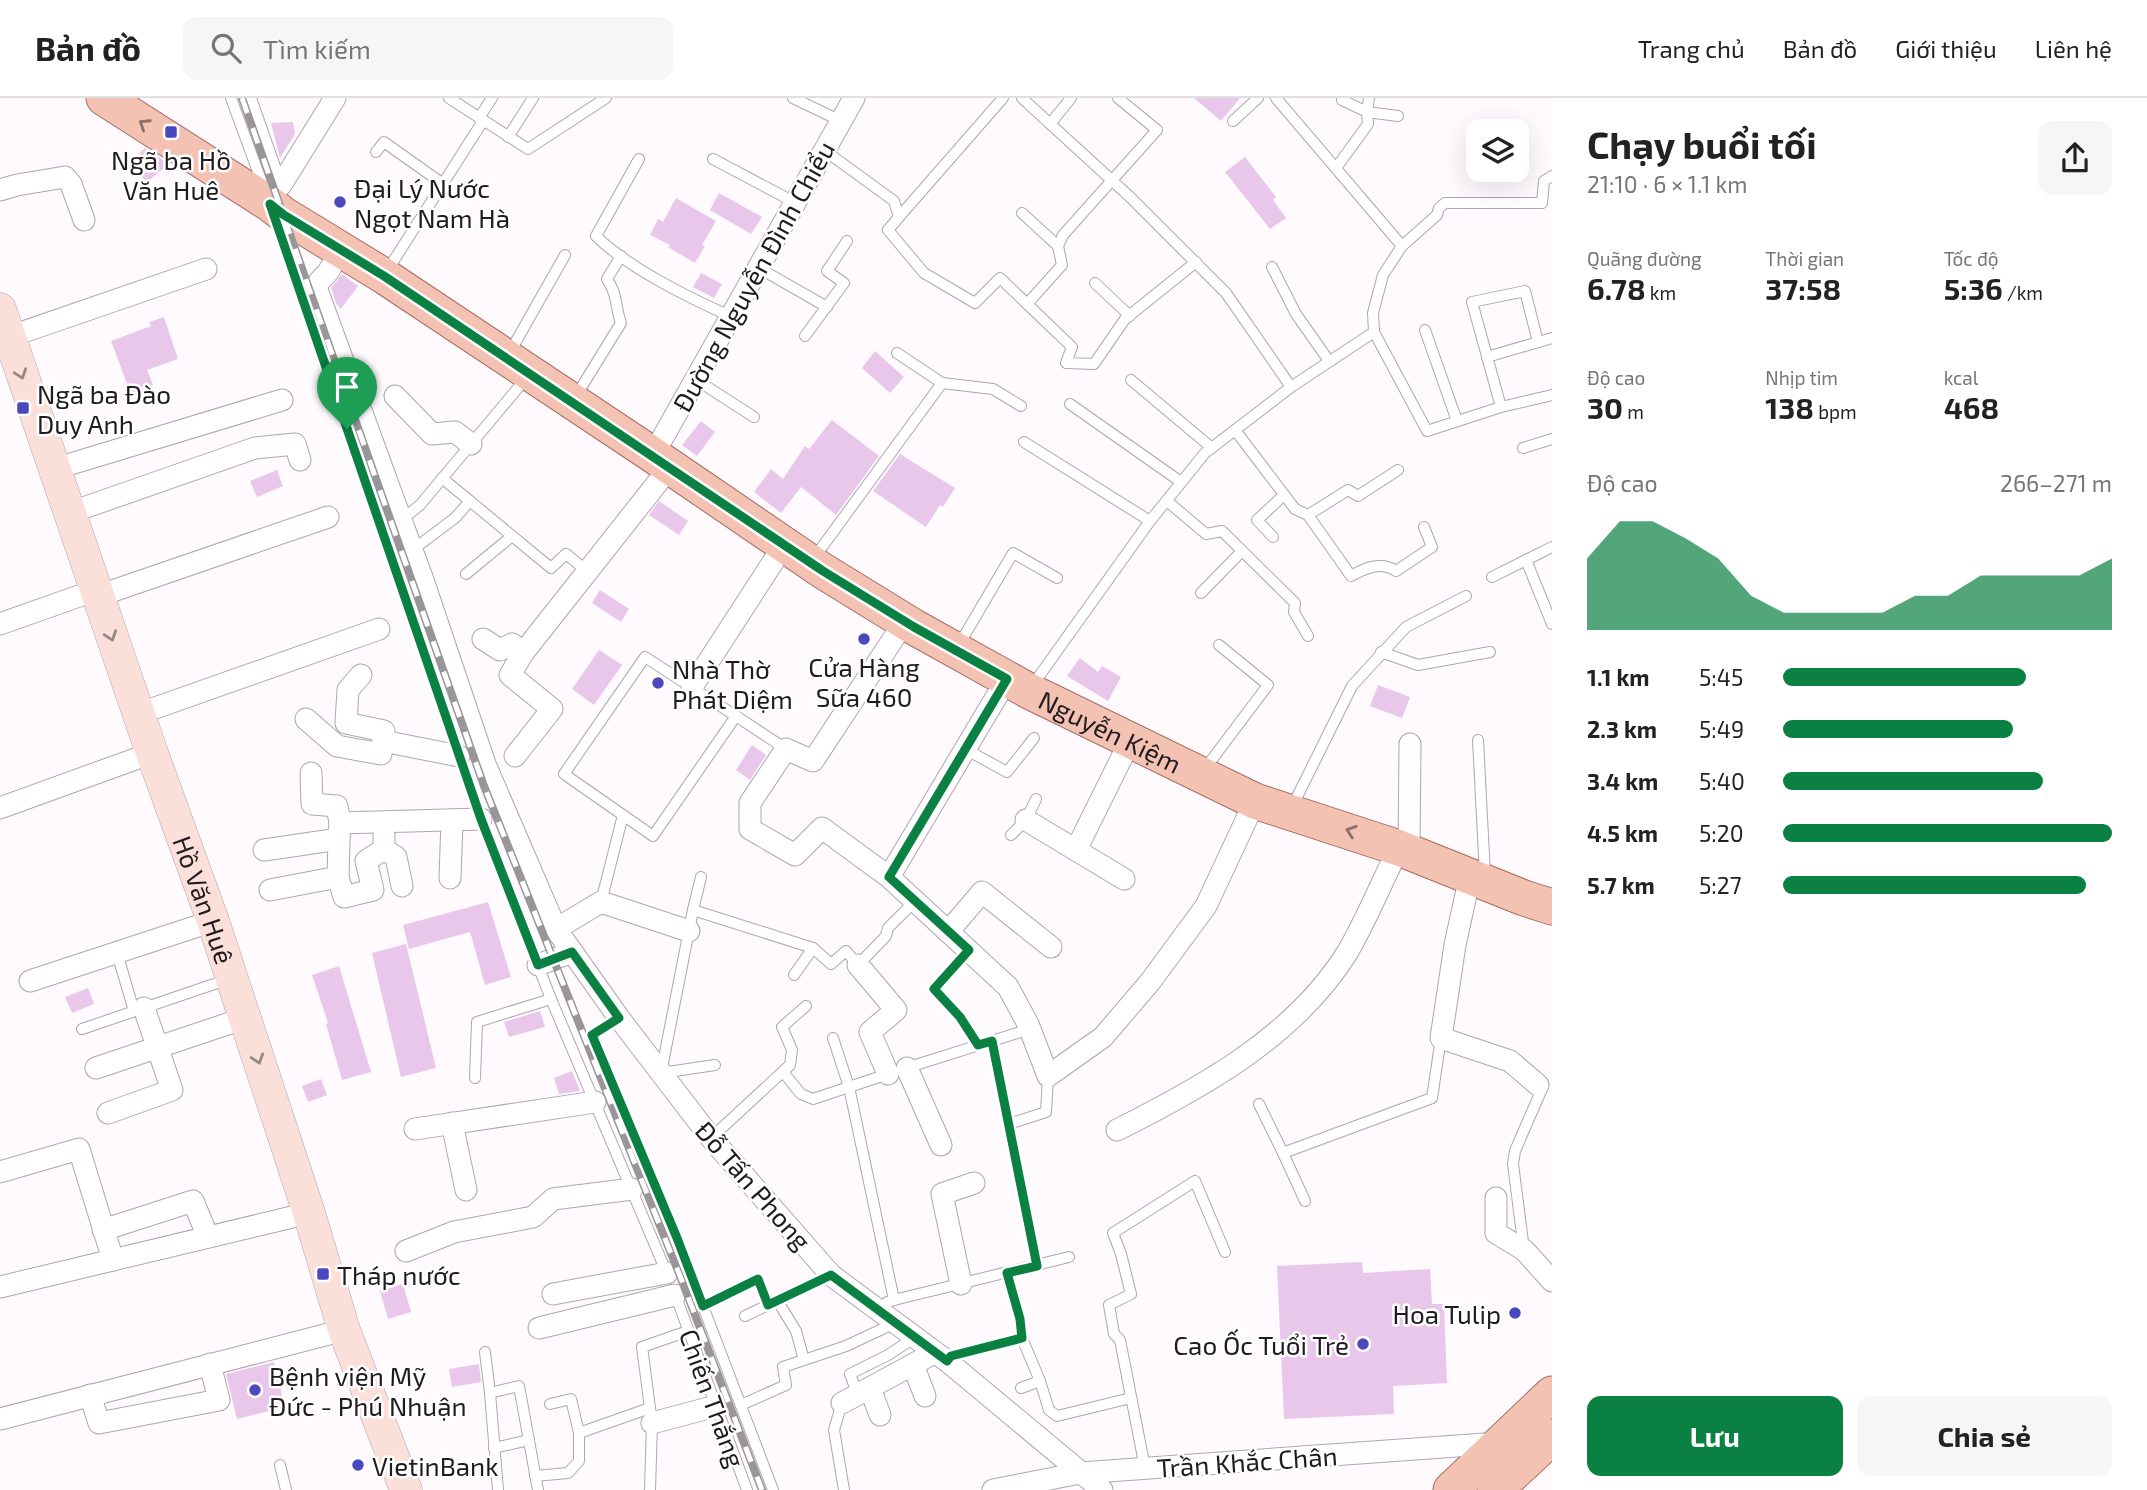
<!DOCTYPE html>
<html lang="vi">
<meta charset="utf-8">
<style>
body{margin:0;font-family:"Exo 2",sans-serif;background:#f6f6f6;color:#222;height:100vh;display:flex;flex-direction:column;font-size:26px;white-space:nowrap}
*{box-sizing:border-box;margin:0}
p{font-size:23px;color:#767676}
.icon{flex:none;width:38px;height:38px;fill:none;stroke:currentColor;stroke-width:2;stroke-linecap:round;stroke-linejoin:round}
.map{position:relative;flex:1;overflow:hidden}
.drawer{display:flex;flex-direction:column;background:#fff;width:595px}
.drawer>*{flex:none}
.fabs{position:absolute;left:1466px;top:21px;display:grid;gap:14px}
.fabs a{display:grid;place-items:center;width:63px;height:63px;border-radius:14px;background:#fff;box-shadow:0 7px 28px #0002;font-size:35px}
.pin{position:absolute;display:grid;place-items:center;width:60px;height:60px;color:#fff;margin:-72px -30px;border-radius:50% 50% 50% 0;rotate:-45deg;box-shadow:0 0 7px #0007}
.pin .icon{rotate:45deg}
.round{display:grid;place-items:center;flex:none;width:74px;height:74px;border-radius:14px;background:#f6f6f6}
.overview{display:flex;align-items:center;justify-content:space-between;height:119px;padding:0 35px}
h1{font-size:38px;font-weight:700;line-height:52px}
.figures{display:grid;grid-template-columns:repeat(3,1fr);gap:10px;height:119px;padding:7px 35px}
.figures div{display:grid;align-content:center}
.figures b{font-size:30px;font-weight:700}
.figures small{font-size:19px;font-weight:400}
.figures p{font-size:19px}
.chart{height:196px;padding:14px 35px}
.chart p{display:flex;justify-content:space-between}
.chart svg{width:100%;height:126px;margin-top:7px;fill:#0b8043;opacity:.7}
.cta{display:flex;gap:14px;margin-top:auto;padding:14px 35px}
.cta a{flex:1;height:80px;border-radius:14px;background:#0b8043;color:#fff;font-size:28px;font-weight:700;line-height:80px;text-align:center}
.cta a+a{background:#f6f6f6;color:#222}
ul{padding:0 35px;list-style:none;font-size:23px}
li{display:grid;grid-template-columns:112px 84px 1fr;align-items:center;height:52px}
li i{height:18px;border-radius:9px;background:#0b8043}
header{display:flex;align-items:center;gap:42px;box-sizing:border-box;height:98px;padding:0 35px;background:#fff;border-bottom:2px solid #e0e0e0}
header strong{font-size:33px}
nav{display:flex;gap:38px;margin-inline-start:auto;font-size:24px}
.search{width:490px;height:63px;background:#f6f6f6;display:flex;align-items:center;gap:18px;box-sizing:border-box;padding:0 24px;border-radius:14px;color:#767676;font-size:26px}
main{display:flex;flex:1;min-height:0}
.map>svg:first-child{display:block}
.building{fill:#e9c7eb}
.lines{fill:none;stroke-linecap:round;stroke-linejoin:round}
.service-casing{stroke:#b0a5b0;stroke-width:12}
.minor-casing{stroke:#b0a5b0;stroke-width:23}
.secondary-casing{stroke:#b0a5b0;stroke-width:33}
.primary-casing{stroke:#a56d5e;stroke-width:37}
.service{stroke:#fff;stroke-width:10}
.minor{stroke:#fff;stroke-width:21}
.secondary{stroke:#fae0d9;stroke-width:32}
.primary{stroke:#f4c2b3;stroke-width:35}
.rail-casing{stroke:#999599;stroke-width:8}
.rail{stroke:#fff;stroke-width:5;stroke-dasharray:16;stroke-linecap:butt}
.oneway{stroke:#8a6e6a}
.oneway2{stroke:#978786}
.route-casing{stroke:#fff;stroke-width:14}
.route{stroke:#0b8043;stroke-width:9}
.poi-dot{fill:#4b47be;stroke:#fff;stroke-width:2.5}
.labels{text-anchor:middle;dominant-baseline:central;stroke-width:5;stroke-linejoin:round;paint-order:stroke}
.poi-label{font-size:26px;fill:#1f1b20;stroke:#fff;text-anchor:start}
.street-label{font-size:26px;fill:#1f1b20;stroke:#fff}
</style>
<header>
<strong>Bản đồ</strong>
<div class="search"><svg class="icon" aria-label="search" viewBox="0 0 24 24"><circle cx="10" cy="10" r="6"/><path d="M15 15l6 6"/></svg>Tìm kiếm</div>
<nav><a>Trang chủ</a><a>Bản đồ</a><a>Giới thiệu</a><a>Liên hệ</a></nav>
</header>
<main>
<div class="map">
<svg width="1552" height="1392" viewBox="0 0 1552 1392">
<rect width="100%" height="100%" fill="#fefafe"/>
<g class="building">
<polygon points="1194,0 1240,0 1221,23"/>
<polygon points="293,24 295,36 280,60 271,25"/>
<polygon points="145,50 169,66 147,84 129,65"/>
<polygon points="1245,59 1276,99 1273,102 1286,120 1270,131 1225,74"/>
<polygon points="719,95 762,119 751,136 710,112"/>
<polygon points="676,100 716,123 702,147 705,148 695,165 668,149 670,147 650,137 658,121 663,124"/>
<polygon points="701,175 722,186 714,200 693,189"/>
<polygon points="342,176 358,188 341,211 336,205 331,190"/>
<polygon points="164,219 178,261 147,272 153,287 131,296 111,243 151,228 149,224"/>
<polygon points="875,253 904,279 890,295 862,270"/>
<polygon points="832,322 879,358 836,417 801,389 781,415 754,394 771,371 783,381 805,348 809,351"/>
<polygon points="701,323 715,334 697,358 682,347"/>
<polygon points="900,356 955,390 943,409 940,407 926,429 873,393"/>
<polygon points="277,372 283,388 257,399 250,383"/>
<polygon points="659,403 688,423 679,437 649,417"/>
<polygon points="600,492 629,511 621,524 592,505"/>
<polygon points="599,552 622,567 594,607 572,591"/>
<polygon points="1080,560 1098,574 1102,568 1121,579 1108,603 1067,578"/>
<polygon points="1378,587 1410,599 1402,620 1370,608"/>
<polygon points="752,647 766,657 750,682 736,672"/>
<polygon points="488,804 511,879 485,887 470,834 409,851 403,827"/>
<polygon points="406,846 436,970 401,979 372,855"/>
<polygon points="339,868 371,974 342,982 326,926 328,925 312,877"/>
<polygon points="88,890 94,906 72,915 65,899"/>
<polygon points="540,913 545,929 509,939 504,924"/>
<polygon points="572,973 580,993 559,996 554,980"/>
<polygon points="321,981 327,997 308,1004 302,988"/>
<polygon points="1362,1164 1363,1175 1430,1171 1432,1206 1444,1206 1447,1285 1393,1288 1394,1316 1284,1321 1277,1168"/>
<polygon points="403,1186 411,1214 388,1221 380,1193"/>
<polygon points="274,1264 285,1309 237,1321 226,1276"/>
<polygon points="479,1266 481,1284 452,1289 449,1271"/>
</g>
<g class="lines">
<g class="service-casing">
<g id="service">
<polyline points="231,0 265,93"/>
<polyline points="251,0 281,86"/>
<polyline points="449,0 528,51 606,0"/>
<polyline points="793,0 841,23"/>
<polyline points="1022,0 1130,99 1226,195 1291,289"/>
<polyline points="1342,2 1367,14 1398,18"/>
<polyline points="479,20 492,0"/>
<polyline points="1233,23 1258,0"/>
<polyline points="1050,26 1071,0"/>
<polyline points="508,39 533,0"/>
<polyline points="824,52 894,103 899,119 888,132 924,175 975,205 1000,180 1072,249 1066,265 1094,266 1125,221 1196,164"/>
<polyline points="376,54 384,44 443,86"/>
<path d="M639,61L596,138C627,169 689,200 730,218"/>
<polyline points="713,61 794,104"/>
<polyline points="1336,70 1368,26 1367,14 1369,0"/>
<polyline points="1022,115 1058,148"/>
<polyline points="899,119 1003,0"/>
<polyline points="277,124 481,721 551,901 668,1178"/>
<polyline points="1402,148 1437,117 1439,110 1445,105 1542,105 1544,83 1552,78"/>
<polyline points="757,169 827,209"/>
<polyline points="1272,169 1296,216 1329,263"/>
<polyline points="387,173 483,23"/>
<polyline points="1095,185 1130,218"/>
<polyline points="1028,205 1062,167 1058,148 1063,137 1157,32 1118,0"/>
<polyline points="1425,232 1457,323"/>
<polyline points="1374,234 1427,333 1501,309 1552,297"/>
<polyline points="805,238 844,185 827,173 847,143"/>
<polyline points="510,254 565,157"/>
<polyline points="897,255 942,285 993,291 1021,308"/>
<polyline points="1487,259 1552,240"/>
<polyline points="695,281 754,319"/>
<polyline points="1131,282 1212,350"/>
<path d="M576,298L621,225C615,209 618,197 607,181L621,158"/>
<polyline points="1070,306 1181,384"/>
<polyline points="1501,309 1472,204 1525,193 1538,244"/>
<path d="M1235,332L1295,411L1308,417L1351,478C1365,470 1381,463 1396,473L1432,449L1424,429"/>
<polyline points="1024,344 1150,423"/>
<polyline points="1523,350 1552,341"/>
<polyline points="442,380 551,470 566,456 587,473"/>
<polyline points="1167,403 1206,436 1222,433 1295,505 1294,514 1308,538"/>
<polyline points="1308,417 1348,392 1358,398 1398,372"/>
<polyline points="400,423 420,407 528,278"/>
<polyline points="1273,439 1257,422 1284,397"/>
<polyline points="411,453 455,420 470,403"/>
<polyline points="814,460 942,285"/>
<polyline points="1526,462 1552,526"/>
<polyline points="466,476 512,438"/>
<polyline points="1492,479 1552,449"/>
<polyline points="1201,495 1242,453"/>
<polyline points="957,550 1013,455 1057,480"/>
<polyline points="1381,554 1418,567 1490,554"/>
<polygon points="645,559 736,618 653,738 564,676"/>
<polyline points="1032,588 1150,423 1205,355 1291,289 1374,234 1373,215 1383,177 1402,148 1276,0"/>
<polyline points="736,618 786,651"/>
<polyline points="1478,642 1485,777"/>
<polyline points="965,651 1007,674 1034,640"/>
<polyline points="1204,672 1268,587 1219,547"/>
<polyline points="1291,711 1352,588 1406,529 1466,498"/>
<polyline points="1011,737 1026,722 1036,701"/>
<polyline points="701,779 693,812 661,975 715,967"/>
<polyline points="601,804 623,717"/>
<polyline points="693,812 813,850 831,866 846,853 858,867 886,838 888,830 915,803"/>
<polyline points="969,853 934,891 960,919 978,947"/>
<polyline points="117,855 134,913"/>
<polyline points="794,877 813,850"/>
<polyline points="619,920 592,937 677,1140 773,1392"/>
<polyline points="82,931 229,881"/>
<polyline points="833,940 849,989 894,1202 887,1204 880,1214"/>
<polyline points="992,943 1037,1168"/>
<polyline points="906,970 1030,931"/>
<polyline points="783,974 801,996 813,1001 891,975"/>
<polyline points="475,980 477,924 551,901"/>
<polyline points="1259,1006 1283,1055 1432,1000 1441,940"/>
<polyline points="1009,1026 1046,1014 1048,978"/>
<polyline points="711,1040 790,967 792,952 782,929 806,908"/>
<polyline points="1283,1055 1305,1103"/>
<polyline points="1524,1152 1513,1066 1515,1053 1541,993 1538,987"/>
<polyline points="674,1193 747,1392"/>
<polyline points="777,1202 796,1233 804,1262"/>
<polyline points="894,1202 1069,1159"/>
<polyline points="703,1208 758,1181 768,1207"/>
<polyline points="745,1218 831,1177"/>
<polyline points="1022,1240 1040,1283"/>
<polyline points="485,1254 490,1295 498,1392"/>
<polyline points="947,1263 951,1258 1022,1240 1020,1221 1007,1175"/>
<polyline points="1021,1290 1040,1283 1049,1312 1057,1318 1131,1300"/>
<polyline points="490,1295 519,1288 538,1392"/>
<polyline points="858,1297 850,1276 888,1257 914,1240"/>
<polyline points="842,1305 834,1332 844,1392"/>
<polyline points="550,1306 571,1301 579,1335 650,1310"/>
<polyline points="741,1307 786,1287 783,1269 846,1248 895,1225"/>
<polyline points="494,1350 529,1342"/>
<polyline points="280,1367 286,1392"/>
<polyline points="1145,1370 1120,1242 1114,1236 1109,1207 1131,1196 1121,1156 1113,1135 1195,1083 1225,1154"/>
<polyline points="535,1378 568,1375 579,1363 579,1335"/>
<polyline points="650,1392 652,1325 642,1249 688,1233"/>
</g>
</g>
<g class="minor-casing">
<g id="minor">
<polyline points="281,87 335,0"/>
<polyline points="0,92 17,87 65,79 71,86 84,122"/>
<path d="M339,151C336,159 333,167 328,174C323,180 319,182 316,189L423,482L485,666L556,831L619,920L711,1040L831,1177L947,1263L1102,1392"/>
<polyline points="0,242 206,171"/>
<polyline points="395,298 432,336 455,334 471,346"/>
<polyline points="653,357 854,0"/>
<polyline points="54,371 282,302"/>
<polyline points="69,415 255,350 295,346 300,362"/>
<polyline points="98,498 328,419"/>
<polyline points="905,523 813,663 786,651 750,705 750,731 795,757 822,730 889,779 1008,889 1028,926 1048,978 1103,939 1150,884 1206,808 1255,703"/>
<polyline points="0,526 96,492"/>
<polyline points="483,541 500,552 512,546 523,555"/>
<polyline points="361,577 348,592 346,625 384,633 383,643 459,658"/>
<polyline points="692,589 784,447"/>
<polyline points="138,616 379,531"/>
<polyline points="306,621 337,648 381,656 383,643"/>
<polyline points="515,658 552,611 510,577 523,555 670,369"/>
<polyline points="311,675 312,706 337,708 340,725"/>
<polyline points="0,710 152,655"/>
<polyline points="1026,722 1124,781"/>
<polyline points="384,737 384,751 396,759 402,788"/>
<polyline points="264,752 339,741 340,725 481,721"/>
<polyline points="1076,752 1130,643"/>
<polyline points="1409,753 1410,646"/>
<polyline points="1470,778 1455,847 1441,940 1510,963 1538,987"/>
<polyline points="338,779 344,799 373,792 366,763 384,751"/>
<polyline points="889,779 1007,581"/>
<polyline points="450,780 452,722"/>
<polyline points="270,792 338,779 339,741"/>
<polyline points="556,831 601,804 689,833"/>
<polyline points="948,834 982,794 1051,849"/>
<polyline points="538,867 572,854"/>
<polyline points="858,867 896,912 870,934 888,976"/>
<polyline points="30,883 213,823"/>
<polyline points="96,970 245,920"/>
<polyline points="907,970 941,1047"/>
<polyline points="108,1015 172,992 144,910"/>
<polyline points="452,1025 466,1092"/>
<polyline points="415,1031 595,1004"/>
<path d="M1117,1032C1203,989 1294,939 1347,855C1366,823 1382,783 1399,750"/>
<polyline points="0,1074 79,1051 113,1162"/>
<polyline points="1496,1100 1496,1135 1524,1152 1552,1183"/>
<polyline points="103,1132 193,1103 208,1139"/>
<polyline points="406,1153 454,1134 533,1119 553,1101 632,1091"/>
<polyline points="961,1186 942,1096 974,1085"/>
<polyline points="0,1189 309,1115"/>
<polyline points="553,1196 667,1175"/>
<polyline points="539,1230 675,1197"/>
<polyline points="913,1267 925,1298"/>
<polyline points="870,1290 880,1317"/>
<polyline points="90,1297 99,1325 219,1302 210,1266"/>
<polyline points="842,1305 934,1255"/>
<polyline points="0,1321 344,1232"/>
<polyline points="652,1325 716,1308"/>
<polyline points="993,1392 1080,1375 1499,1345"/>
</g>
</g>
<g class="secondary-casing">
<g id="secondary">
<path id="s1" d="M0,211L152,655L213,823L309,1115L344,1232L406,1392"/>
</g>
</g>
<g class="primary-casing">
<g id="primary">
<path id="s2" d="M104,0L270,106L284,117L384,178L653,357L823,473L914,529L1029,593L1255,703L1399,750L1524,800L1552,809"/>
<polyline points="1451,1392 1552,1296"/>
<polyline points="1495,1392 1552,1339"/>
</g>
</g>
<use href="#service" class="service"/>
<use href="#minor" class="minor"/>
<use href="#secondary" class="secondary"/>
<use href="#primary" class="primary"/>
<g class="rail-casing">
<polyline id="rail" points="242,0 484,688 682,1183 762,1392"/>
</g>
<use href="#rail" class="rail"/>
</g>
<defs><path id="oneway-chevron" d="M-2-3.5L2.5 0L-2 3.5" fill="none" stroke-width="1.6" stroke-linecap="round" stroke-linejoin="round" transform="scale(1.75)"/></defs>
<g class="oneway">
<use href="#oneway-chevron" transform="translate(144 26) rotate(-147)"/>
<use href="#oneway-chevron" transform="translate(1351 733) rotate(-161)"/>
</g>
<g class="oneway2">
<use href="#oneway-chevron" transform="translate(21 276) rotate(71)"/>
<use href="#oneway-chevron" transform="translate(111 538) rotate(71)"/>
<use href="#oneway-chevron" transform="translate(258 961) rotate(72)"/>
</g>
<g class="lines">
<g class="route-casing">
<polygon id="route" points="270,106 284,117 384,178 445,219 823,473 914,529 1007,581 889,779 969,852 934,891 960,919 978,947 992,943 1037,1168 1007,1175 1020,1221 1022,1240 951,1258 947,1263 831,1177 768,1207 758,1181 703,1208 677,1140 592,937 619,920 572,854 538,867 481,721"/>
</g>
<use href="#route" class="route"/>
</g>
<g class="poi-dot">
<rect x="164" y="27" width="14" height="14" rx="3.5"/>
<circle cx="340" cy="104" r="7"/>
<rect x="16" y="303" width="14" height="14" rx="3.5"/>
<circle cx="864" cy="541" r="7"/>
<circle cx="658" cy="585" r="7"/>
<rect x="316" y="1169" width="14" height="14" rx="3.5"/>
<circle cx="1515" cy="1215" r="7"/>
<circle cx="1363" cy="1246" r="7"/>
<circle cx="255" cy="1292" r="7"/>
<circle cx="358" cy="1367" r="7"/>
</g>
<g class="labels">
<g class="poi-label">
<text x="171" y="61" text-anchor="middle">Ngã ba Hồ<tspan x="171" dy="30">Văn Huê</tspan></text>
<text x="354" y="89">Đại Lý Nước<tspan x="354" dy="30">Ngọt Nam Hà</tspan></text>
<text x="37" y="295">Ngã ba Đào<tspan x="37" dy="30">Duy Anh</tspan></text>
<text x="864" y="568" text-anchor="middle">Cửa Hàng<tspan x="864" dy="30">Sữa 460</tspan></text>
<text x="672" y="570">Nhà Thờ<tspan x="672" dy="30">Phát Diệm</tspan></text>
<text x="337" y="1176">Tháp nước</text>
<text x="1501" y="1215" text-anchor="end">Hoa Tulip</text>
<text x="1349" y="1246" text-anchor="end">Cao Ốc Tuổi Trẻ</text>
<text x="269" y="1277">Bệnh viện Mỹ<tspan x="269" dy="30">Đức - Phú Nhuận</tspan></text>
<text x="372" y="1367">VietinBank</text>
</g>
<g class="street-label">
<text transform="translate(753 178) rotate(-61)">Đường Nguyễn Đình Chiểu</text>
<text stroke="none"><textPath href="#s2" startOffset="1190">Nguyễn Kiệm</textPath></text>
<text stroke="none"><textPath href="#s1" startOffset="625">Hồ Văn Huê</textPath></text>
<text transform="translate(754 1087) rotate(49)">Đỗ Tấn Phong</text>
<text transform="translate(713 1300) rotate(70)">Chiến Thắng</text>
<text transform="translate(1247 1363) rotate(-4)">Trần Khắc Chân</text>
</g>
</g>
</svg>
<div class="fabs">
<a><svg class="icon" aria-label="layers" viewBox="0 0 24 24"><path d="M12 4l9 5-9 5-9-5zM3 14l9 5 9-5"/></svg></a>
</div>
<div class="pin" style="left:347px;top:331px;background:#1e9e55"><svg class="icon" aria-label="arrive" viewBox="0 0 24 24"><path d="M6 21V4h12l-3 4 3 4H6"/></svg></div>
</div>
<section class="drawer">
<div class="overview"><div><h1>Chạy buổi tối</h1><p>21:10 · 6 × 1.1 km</p></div><a class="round"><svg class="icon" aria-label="share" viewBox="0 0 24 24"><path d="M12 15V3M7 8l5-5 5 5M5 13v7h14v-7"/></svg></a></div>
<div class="figures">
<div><p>Quãng đường</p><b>6.78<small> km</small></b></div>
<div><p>Thời gian</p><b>37:58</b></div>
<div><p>Tốc độ</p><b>5:36<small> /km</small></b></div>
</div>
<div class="figures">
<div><p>Độ cao</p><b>30<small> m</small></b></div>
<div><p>Nhịp tim</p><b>138<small> bpm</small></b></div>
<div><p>kcal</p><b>468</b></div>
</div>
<div class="chart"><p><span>Độ cao</span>266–271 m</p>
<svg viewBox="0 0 160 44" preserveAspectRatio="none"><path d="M0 44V19L10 6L20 6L30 12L40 19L50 32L60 38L70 38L80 38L90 38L100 32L110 32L120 25L130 25L140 25L150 25L160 19V44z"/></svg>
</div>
<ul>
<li><b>1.1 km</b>5:45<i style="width:74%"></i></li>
<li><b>2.3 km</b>5:49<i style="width:70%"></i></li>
<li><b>3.4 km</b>5:40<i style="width:79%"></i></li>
<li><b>4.5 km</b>5:20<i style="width:100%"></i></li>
<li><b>5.7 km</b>5:27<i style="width:92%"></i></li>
</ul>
<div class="cta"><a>Lưu</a><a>Chia sẻ</a></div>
</section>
</main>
